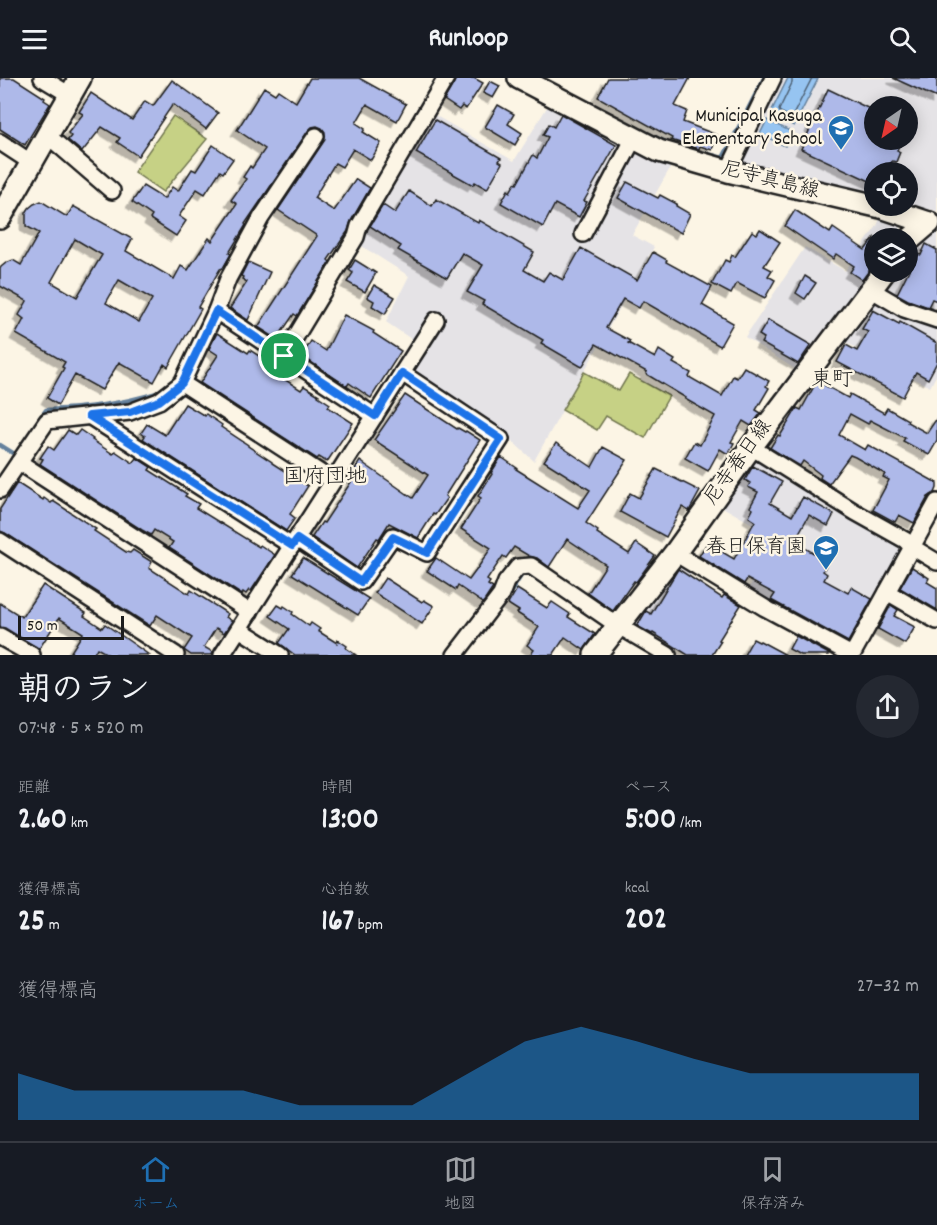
<!DOCTYPE html>
<html lang="ja">
<meta charset="utf-8">
<style>
body{margin:0;font-family:Dekko,"Klee One",sans-serif;background:#242831;color:#f1f3f6;height:100vh;display:flex;flex-direction:column;font-size:22px;white-space:nowrap}
*{box-sizing:border-box;margin:0}
p{font-size:20px;color:#9ea1a6}
.icon{flex:none;width:33px;height:33px;fill:none;stroke:currentColor;stroke-width:2;stroke-linecap:round;stroke-linejoin:round}
.map{position:relative;height:577px;overflow:hidden}
.details{display:flex;flex-direction:column;background:#171b24;flex:1}
.details>*{flex:none}
.needle{width:39px;rotate:214deg}
.fabs{position:absolute;left:864px;top:18px;display:grid;gap:12px}
.fabs a{display:grid;place-items:center;width:54px;height:54px;border-radius:50%;background:#171b24;box-shadow:0 3px 15px #0003;font-size:30px}
.scale{position:absolute;left:18px;bottom:15px;width:106px;box-sizing:border-box;padding-left:6px;border:3px solid #1c1c1c;border-top:0;font-size:16px;line-height:21px;white-space:nowrap;color:#1c1c1c;-webkit-text-stroke:4px #fcf5e5;paint-order:stroke}
.pin{position:absolute;display:grid;place-items:center;width:51px;height:51px;color:#fff;margin:-26px;border:3px solid #fff;border-radius:50%;box-shadow:0 2px 6px #0007}
.round{display:grid;place-items:center;flex:none;width:63px;height:63px;border-radius:32px;background:#242831}
.head{display:flex;align-items:center;justify-content:space-between;height:102px;padding:0 18px}
h1{font-size:33px;font-weight:700;line-height:45px}
.stats{display:grid;grid-template-columns:repeat(3,1fr);gap:9px;height:102px;padding:6px 18px}
.stats div{display:grid;align-content:center}
.stats b{font-size:30px;font-weight:700}
.stats small{font-size:16px;font-weight:400}
.stats p{font-size:16px}
.chart{height:168px;padding:12px 18px}
.chart p{display:flex;justify-content:space-between}
.chart svg{width:100%;height:108px;margin-top:6px;fill:#1f6fb2;opacity:.7}
header{display:flex;justify-content:space-between;align-items:center;height:78px;padding:0 18px;background:#171b24;font-size:27px;font-weight:700}
.tabs{display:flex;justify-content:space-around;align-items:center;height:84px;border-top:2px solid #363941;background:#171b24;font-size:16px;color:#9ea1a6}
.tabs a{display:grid;justify-items:center;gap:3px}
.tabs .active{color:#1f6fb2}
.map>svg:first-child{display:block}
.built{fill:#e5e3e6;fill-rule:evenodd}
.green{fill:#c6d185;stroke:#717650;stroke-width:1.5}
.water{fill:#96c4f1;stroke:#65819c;stroke-width:1.5}
.lines{fill:none;stroke-linecap:round;stroke-linejoin:round}
.shore{stroke:#4d5f71;stroke-width:1.5}
.stream{stroke:#65819c;stroke-width:4.5}
.building{fill:#aeb9e9;stroke:#1c1c1c;stroke-width:1.5;fill-rule:evenodd;filter:url(#shadow)}
.street-casing{stroke:#1c1c1c;stroke-width:20}
.secondary-casing{stroke:#1c1c1c;stroke-width:26}
.street{stroke:#fcf5e5;stroke-width:15}
.secondary{stroke:#fcf5e5;stroke-width:21}
.route-casing{stroke:#fff;stroke-width:12}
.route{stroke:#1a73e8;stroke-width:8}
.labels{text-anchor:middle;dominant-baseline:central;stroke-width:5;stroke-linejoin:round;paint-order:stroke}
.poi-label{font-size:20px;fill:#1c1c1c;stroke:#fcf5e5;text-anchor:end}
.street-label{font-size:20px;fill:#1c1c1c;stroke:#fcf5e5}
.neighbourhood-label{font-size:21px;fill:#1c1c1c;stroke:#fcf5e5}
</style>
<header><svg class="icon" aria-label="menu" viewBox="0 0 24 24"><path d="M4 6h16M4 12h16M4 18h16"/></svg>Runloop<svg class="icon" aria-label="search" viewBox="0 0 24 24"><circle cx="10" cy="10" r="6"/><path d="M15 15l6 6"/></svg></header>
<div class="map">
<svg width="937" height="577" viewBox="0 0 937 577">
<defs>
<filter id="shadow"><feDropShadow dx="-5.5" dy="5.5" stdDeviation="0" flood-color="#0004"/></filter>
</defs>
<rect width="100%" height="100%" fill="#fcf5e5"/>
<filter id="ink" filterUnits="userSpaceOnUse"><feTurbulence type="fractalNoise" baseFrequency=".0167" numOctaves="2"/><feDisplacementMap in="SourceGraphic" scale="12" xChannelSelector="R" yChannelSelector="G"/><feConvolveMatrix kernelMatrix="1 2 1 2 8 2 1 2 1" color-interpolation-filters="sRGB"/></filter>
<g filter="url(#ink)">
<g class="built">
<path d="M779,0H937V133L908,127V94H874V118L739,85ZM874,28H908V62H874Z"/>
<polygon points="549,26 673,85 632,157 654,169 534,383 502,354 403,288 417,265 386,244 409,198 360,167 364,149 431,35 514,83"/>
<polygon points="881,138 899,144 901,151 898,160 874,160 874,192 798,293 745,259 805,169 845,193 877,148"/>
<polygon points="937,154 937,225 931,237 937,239 937,296 930,309 843,263 895,194 908,194 908,178 925,161"/>
<polygon points="757,378 902,464 905,472 850,573 747,513 777,460 719,427"/>
<polygon points="679,481 694,491 652,562 628,550"/>
</g>
<g class="green">
<polygon points="173,38 207,61 163,114 134,94"/>
<polygon points="584,294 619,313 629,296 669,318 645,360 606,338 597,352 562,332"/>
</g>
<g class="water">
<polygon points="788,0 818,1 794,48 770,36"/>
<polygon points="767,42 792,54 785,68 760,56"/>
</g>
<g class="lines">
<polyline class="shore" points="792,0 792,5 779,32 780,34 790,39 793,37 812,0"/>
<g class="stream">
<polyline points="650,57 673,67"/>
<polyline points="704,75 723,80 764,0"/>
<path d="M40,340L46,332C83,331 121,326 157,315L160,313"/>
<polyline points="0,367 16,377"/>
<polyline points="507,520 522,496 534,497"/>
</g>
</g>
<g class="building">
<polygon points="0,0 14,0 45,20 44,22 50,26 25,67 0,51"/>
<path d="M310,0H359L406,26L397,43L367,26L356,45L365,51L363,54L381,65L371,82L353,71L342,89L335,85L314,120L334,133L356,101L370,110L351,143L348,153L328,182L330,184L297,238L294,236L277,261L258,249L317,158L278,132L324,63L325,54L322,50L317,48L312,49L308,53L245,146L246,147L229,175L231,176L223,190L220,191L198,229L201,231L168,289L164,286L154,304L119,284L102,312L75,297L58,327L47,320L64,290L62,289L65,284L16,256L24,241L19,237L27,223L0,208V191L1,189L6,185L13,182L21,187L39,155L26,148V135L29,130L34,126L41,123L67,139L73,128L132,161L126,173L174,201L181,188L188,192L209,160L212,163L237,126L231,122L246,101L243,99L250,88L252,90L265,71L237,52L264,9L275,16L278,12L296,24ZM75,161L102,177L77,219L51,204ZM119,202L152,221L139,244L106,225Z"/>
<polygon points="456,0 474,0 483,5 466,31 462,28 459,32 444,22 454,5"/>
<polygon points="608,0 690,0 675,28 687,33 683,44 717,57 712,72 700,68 699,71 671,62 672,60 598,19"/>
<polygon points="893,0 937,0 937,20"/>
<polygon points="172,2 218,35 206,51 173,26 138,78 117,64 120,60 102,49 82,74 68,62 71,58 68,55 83,36 79,34 91,15 132,42 145,23 153,28"/>
<polygon points="490,3 500,8 493,20 483,15"/>
<polygon points="828,11 874,33 874,62 902,62 897,72 900,74 896,84 892,83 887,94 874,94 874,105 801,71"/>
<polygon points="498,27 514,36 508,46 522,55 515,67 485,49"/>
<polygon points="561,36 616,67 584,123 587,124 579,139 555,126 543,149 501,125 508,112 510,114 515,105 517,106 533,77 537,80 548,59 543,57 549,46 554,49"/>
<polygon points="435,42 501,80 499,83 502,85 487,111 475,104 473,107 416,75"/>
<polygon points="213,67 233,81 223,95 220,93 205,116 197,111 179,138 186,143 176,158 150,141 152,138 132,124 143,108 164,121 172,109 178,113 192,91 196,93"/>
<polygon points="627,104 658,120 660,117 677,126 676,128 690,136 681,155 618,120"/>
<polygon points="409,113 432,128 436,121 478,145 479,142 534,174 524,192 543,203 549,194 563,202 581,170 637,202 653,174 667,182 666,184 712,209 702,227 733,245 720,268 643,223 639,230 623,221 606,250 630,263 628,265 655,280 659,272 675,282 673,285 691,295 689,299 722,318 733,298 737,300 744,289 769,303 766,308 769,310 756,332 761,335 751,348 743,343 731,364 734,365 728,376 720,371 708,393 685,380 694,364 700,367 715,338 685,321 686,320 646,296 647,294 596,266 582,289 541,265 543,262 482,226 484,223 467,214 483,187 462,175 447,200 398,172 401,168 370,148 383,127 395,135"/>
<polygon points="795,132 830,155 833,150 865,172 874,160 874,186 862,202 850,194 854,188 836,176 833,181 785,148"/>
<polygon points="760,151 780,164 764,188 772,192 768,198 775,202 765,220 737,205 731,216 712,206 725,182 729,184 732,177 735,179 752,153 757,156"/>
<polygon points="926,166 937,172 937,223 932,221 928,229 908,222 897,216 917,176 921,177"/>
<polygon points="355,182 376,195 365,214 347,204 353,195 349,192"/>
<polygon points="248,184 270,194 248,242 230,230 247,204 242,201 243,199 241,198"/>
<polygon points="805,198 816,205 805,221 796,215"/>
<polygon points="374,207 395,219 385,236 372,228 374,223 367,219"/>
<polygon points="873,232 899,246 900,244 937,265 937,284 928,301 916,294 903,319 837,284 846,267 857,273 868,254 862,251"/>
<polygon points="344,237 374,253 373,255 401,273 371,320 349,305 347,308 302,278 311,263 326,273"/>
<polygon points="768,242 811,267 798,286 761,265 764,260 759,257"/>
<polygon points="217,255 248,275 250,272 273,287 270,292 301,312 304,308 319,317 318,318 330,326 328,329 353,345 327,384 319,379 317,381 200,305 218,277 209,271"/>
<polygon points="817,303 848,320 850,316 884,335 887,330 908,342 907,344 927,355 937,340 937,363 929,377 903,363 905,360 870,342 868,346 850,336 839,357 865,372 868,367 937,405 937,410 935,415 928,419 914,445 899,437 895,444 873,432 889,402 883,399 885,396 855,379 850,377 829,406 820,400 821,397 803,383 800,388 770,370 778,357 780,358 797,330 801,332"/>
<polygon points="405,317 457,351 458,350 465,354 466,353 480,362 445,418 447,420 435,437 433,436 418,460 389,445 379,461 377,460 357,490 312,459 322,444 324,445 353,401 350,399 360,383 413,420 428,397 374,362"/>
<polygon points="185,326 205,338 206,336 222,347 221,349 248,367 248,368 272,384 272,385 308,408 290,436 295,440 286,453 143,361 145,358 141,355 147,346 165,357"/>
<polygon points="68,352 76,357 80,352 93,361 92,362 113,376 115,373 133,385 137,380 151,389 149,392 187,416 185,418 199,426 196,430 259,469 260,467 275,477 251,513 249,512 246,516 243,514 242,517 169,470 173,464 154,452 151,457 142,452 40,386 43,381 40,380 48,368 54,372"/>
<polygon points="556,365 592,389 603,369 627,382 586,445 598,453 597,455 629,476 636,465 655,478 636,504 634,503 613,533 588,515 606,487 567,461 549,489 537,480 529,478 514,469 506,480 503,478 487,502 490,504 488,507 493,510 483,525 458,508 456,512 427,493 436,480 469,502 477,491 491,470 461,451 481,420 478,418 492,396 491,395 501,379 517,390 516,391 578,430 590,412 544,383"/>
<polygon points="753,388 782,404 770,425 792,438 803,419 834,436 828,448 809,437 794,464 828,483 823,493 827,496 824,502 848,515 851,509 872,521 848,564 771,522 775,516 747,501 744,506 699,478 707,465 734,481 755,443 749,439 753,431 750,429 758,414 748,409 750,405 745,402"/>
<polygon points="656,391 700,413 689,433 682,429 666,459 620,434 630,415 639,420"/>
<polygon points="17,405 43,422 44,420 51,425 53,423 96,451 94,453 126,474 130,475 133,472 152,484 149,490 189,516 191,512 228,536 226,539 232,543 224,555 216,550 204,569 213,574 212,577 191,577 184,572 192,560 157,537 150,548 5,455 0,453 0,431"/>
<polygon points="303,480 369,521 358,537 292,496"/>
<polygon points="912,489 929,500 927,504 937,510 937,532 900,510"/>
<polygon points="678,491 722,520 724,517 741,527 719,562 721,563 712,577 688,577 653,555 652,556 637,548 646,533 651,536"/>
<polygon points="385,500 422,524 424,522 434,528 422,546 375,515"/>
<polygon points="43,507 86,535 84,538 102,550 105,546 149,577 109,577 97,570 93,577 69,577 83,555 59,540 39,571 5,550 0,549 0,525 22,539"/>
<polygon points="517,511 547,530 552,524 570,536 568,539 595,556 584,572 565,559 553,577 530,577 534,572 527,567 539,549 517,535 519,533 508,526"/>
<polygon points="278,527 283,530 284,528 293,534 292,536 309,548 311,545 320,551 318,553 337,565 338,562 347,568 346,570 356,577 295,577 279,565 289,551 270,538"/>
<polygon points="891,527 898,532 894,538 915,549 905,566 878,551"/>
<polygon points="796,558 829,576 829,577 800,577 789,571"/>
<polygon points="753,561 759,564 760,563 786,577 744,577"/>
</g>
<g class="lines">
<g class="street-casing">
<g id="street">
<polyline points="42,0 70,17"/>
<polyline points="47,57 112,113"/>
<polyline points="0,64 32,85"/>
<polyline points="728,93 773,0"/>
<polyline points="583,156 634,60"/>
<polyline points="870,211 904,231 937,242"/>
<polyline points="216,233 375,338"/>
<polyline points="284,278 356,159 359,148 446,0"/>
<polyline points="182,305 333,403"/>
<polyline points="89,338 292,468"/>
<polyline points="751,369 855,434 905,462 912,469 937,484"/>
<polyline points="19,384 250,534"/>
<polyline points="0,412 47,343 130,334 159,323 182,305 216,233 228,201 261,140 316,58"/>
<polyline points="297,461 361,504 393,458 427,475 501,361 402,295"/>
<polyline points="0,463 176,577"/>
<polyline points="675,475 765,530 852,577"/>
<polyline points="887,514 937,543"/>
<polyline points="239,551 280,577"/>
<polyline points="0,559 32,577"/>
<polyline points="222,577 436,242"/>
<polyline points="455,577 501,517 506,504 518,489 531,488 617,547 668,577"/>
<polyline points="852,577 937,424"/>
</g>
</g>
<g class="secondary-casing">
<g id="secondary">
<polyline points="519,0 659,73 728,93 881,129 929,145"/>
<polyline points="0,140 80,0"/>
<polyline points="908,163 929,145"/>
<polyline points="595,577 675,475 751,369 884,194"/>
</g>
</g>
<use href="#street" class="street"/>
<use href="#secondary" class="secondary"/>
</g>
</g>
<g class="lines" filter="url(#ink)">
<g class="route-casing">
<polygon id="route" points="216,233 375,338 402,295 501,361 427,475 393,459 361,504 297,461 292,468 89,338 130,334 159,323 182,305"/>
</g>
<use href="#route" class="route"/>
</g>
<defs>
<g id="school-pin" transform="scale(1.35)"><path d="M0 17L-7.5 6A9.5 9.5 0 1 1 7.5 6Z" fill="#1f6fb2" stroke="#fcf5e5"/><path d="M0-5L7-2L0 1L-7-2ZM-4 1L0 2.5L4 1V4Q0 6-4 4Z" fill="#fff"/></g>
</defs>
<g fill-rule="evenodd">
<use href="#school-pin" x="841" y="50"/>
<use href="#school-pin" x="826" y="470"/>
</g>
<g class="labels">
<g class="poi-label">
<text x="822" y="39">Municipal Kasuga<tspan x="822" dy="23">Elementary School</tspan></text>
<text x="806" y="470">春日保育園</text>
</g>
<g class="street-label">
<text transform="translate(770 103) rotate(14)">尼寺真島線</text>
<text transform="translate(739 385) rotate(-54)">尼寺春日線</text>
</g>
<g class="neighbourhood-label">
<text x="832" y="303">東町</text>
<text x="325" y="400">国府団地</text>
</g>
</g>
</svg>
<div class="fabs">
<a><svg class="needle" viewBox="-14 -14 28 28"><path d="M0-13l5 13h-10z" fill="#e53935"/><path d="M0 13l5-13h-10z" fill="#9ea1a6"/></svg></a>
<a><svg class="icon" aria-label="locate" viewBox="0 0 24 24"><circle cx="12" cy="12" r="6"/><path d="M12 2v4M12 18v4M2 12h4M18 12h4"/></svg></a>
<a><svg class="icon" aria-label="layers" viewBox="0 0 24 24"><path d="M12 4l9 5-9 5-9-5zM3 14l9 5 9-5"/></svg></a>
</div>
<div class="scale">50 m</div>
<div class="pin" style="left:284px;top:278px;background:#1e9e55"><svg class="icon" aria-label="arrive" viewBox="0 0 24 24"><path d="M6 21V4h12l-3 4 3 4H6"/></svg></div>
</div>
<section class="details">
<div class="head"><div><h1>朝のラン</h1><p>07:48 · 5 × 520 m</p></div><a class="round"><svg class="icon" aria-label="share" viewBox="0 0 24 24"><path d="M12 15V3M7 8l5-5 5 5M5 13v7h14v-7"/></svg></a></div>
<div class="stats">
<div><p>距離</p><b>2.60<small> km</small></b></div>
<div><p>時間</p><b>13:00</b></div>
<div><p>ペース</p><b>5:00<small> /km</small></b></div>
</div>
<div class="stats">
<div><p>獲得標高</p><b>25<small> m</small></b></div>
<div><p>心拍数</p><b>167<small> bpm</small></b></div>
<div><p>kcal</p><b>202</b></div>
</div>
<div class="chart"><p><span>獲得標高</span>27–32 m</p>
<svg viewBox="0 0 160 44" preserveAspectRatio="none"><path d="M0 44V25L10 32L20 32L30 32L40 32L50 38L60 38L70 38L80 25L90 12L100 6L110 12L120 19L130 25L140 25L150 25L160 25V44z"/></svg>
</div>
</section>
<nav class="tabs">
<a class="active"><svg class="icon" aria-label="home" viewBox="0 0 24 24"><path d="M3 11l9-7 9 7M6 9v11h12V9"/></svg>ホーム</a>
<a><svg class="icon" aria-label="map" viewBox="0 0 24 24"><path d="M3 6l6-2 6 2 6-2v14l-6 2-6-2-6 2zM9 4v14M15 6v14"/></svg>地図</a>
<a><svg class="icon" aria-label="saved" viewBox="0 0 24 24"><path d="M7 4h10v16l-5-4-5 4z"/></svg>保存済み</a>
</nav>
